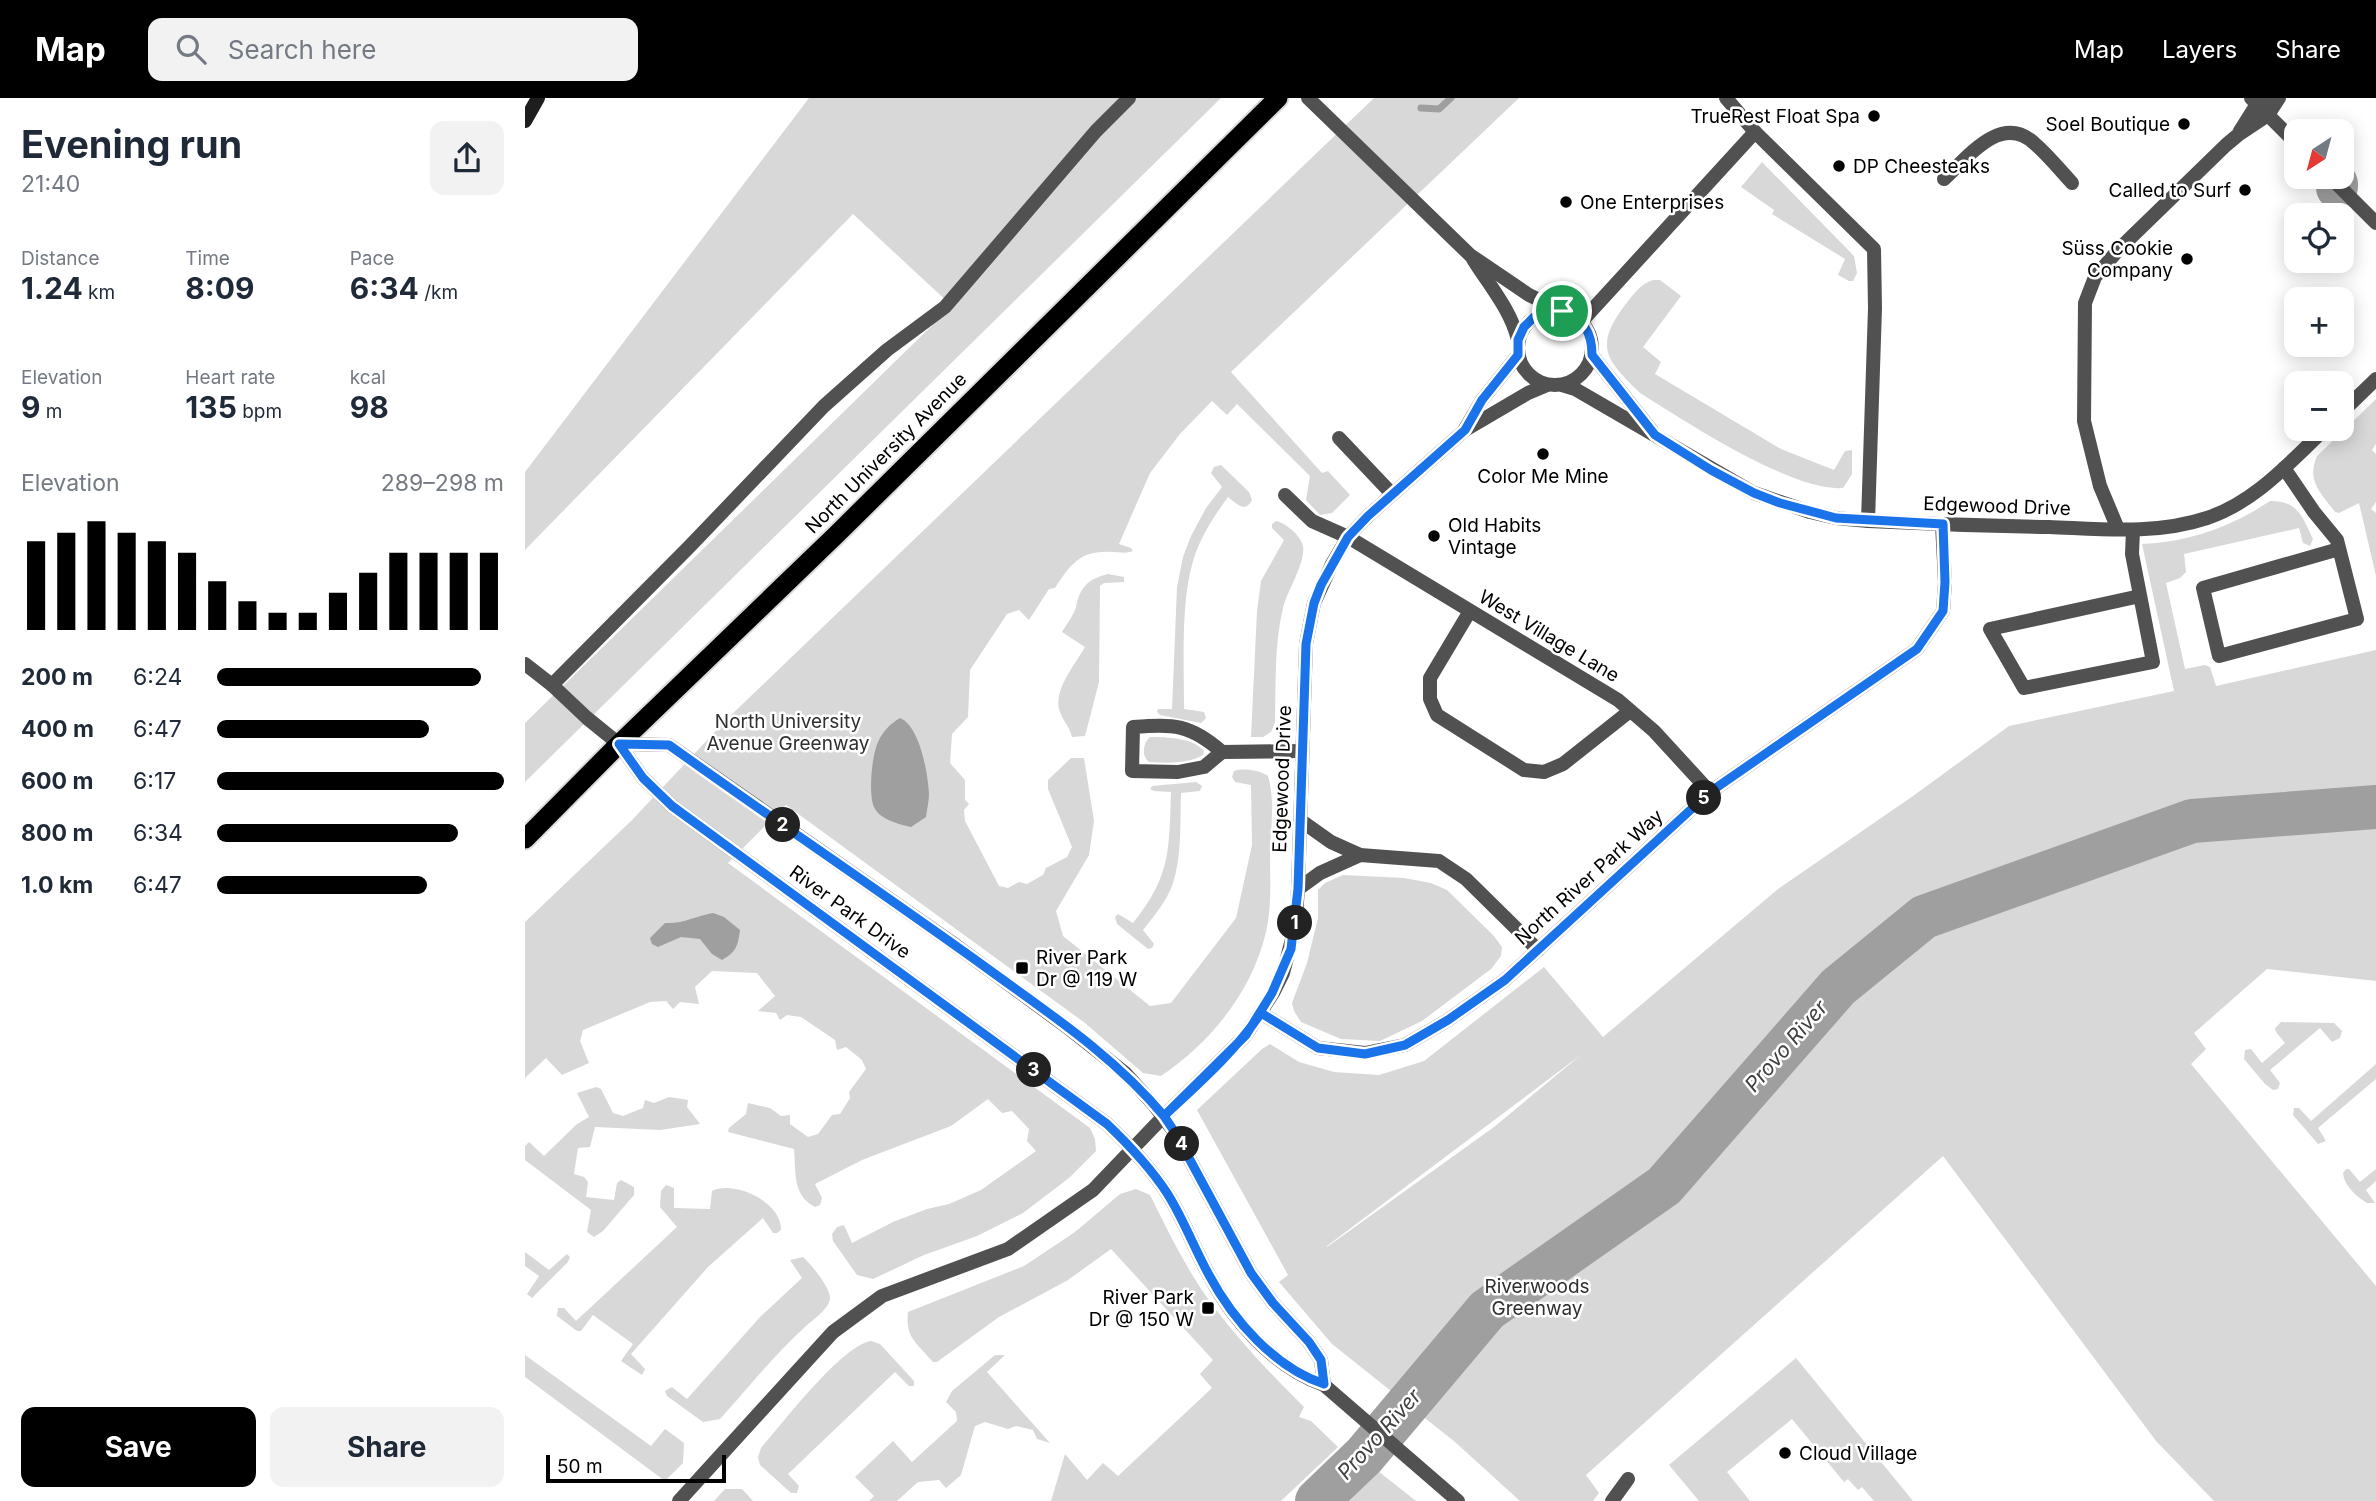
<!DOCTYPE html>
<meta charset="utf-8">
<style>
body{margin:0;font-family:Inter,sans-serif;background:#f2f2f3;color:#1f2937;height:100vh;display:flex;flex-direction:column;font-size:26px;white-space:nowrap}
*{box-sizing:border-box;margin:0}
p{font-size:23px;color:#747a83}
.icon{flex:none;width:38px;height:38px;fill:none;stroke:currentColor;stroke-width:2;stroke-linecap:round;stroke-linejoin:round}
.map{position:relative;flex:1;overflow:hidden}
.drawer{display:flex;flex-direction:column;background:#fff;width:525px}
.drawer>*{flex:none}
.needle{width:46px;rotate:216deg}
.controls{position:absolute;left:1759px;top:21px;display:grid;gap:14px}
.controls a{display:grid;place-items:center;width:70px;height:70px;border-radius:14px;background:#fff;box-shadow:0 4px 18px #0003;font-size:35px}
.scale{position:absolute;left:21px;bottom:18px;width:180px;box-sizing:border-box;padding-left:7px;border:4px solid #000;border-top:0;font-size:19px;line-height:24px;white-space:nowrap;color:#000;-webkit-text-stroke:5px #fff;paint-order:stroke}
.pin{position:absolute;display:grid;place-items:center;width:60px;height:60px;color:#fff;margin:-30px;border:4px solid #fff;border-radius:50%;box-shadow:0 2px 7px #0007}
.km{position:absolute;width:35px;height:35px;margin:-18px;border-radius:50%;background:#222;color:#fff;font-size:19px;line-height:35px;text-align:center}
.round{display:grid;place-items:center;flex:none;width:74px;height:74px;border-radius:14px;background:#f2f2f3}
.headline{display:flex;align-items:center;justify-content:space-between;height:119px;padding:0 21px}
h1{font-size:38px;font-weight:700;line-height:52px}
.stats{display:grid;grid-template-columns:repeat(3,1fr);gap:10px;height:119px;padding:7px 21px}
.stats div{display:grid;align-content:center}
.stats b{font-size:30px;font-weight:700}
.stats small{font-size:19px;font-weight:400}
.stats p{font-size:19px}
.chart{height:196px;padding:14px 21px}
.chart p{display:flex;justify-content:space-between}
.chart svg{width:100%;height:126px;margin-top:7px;stroke:#000;stroke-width:6}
.primary-button{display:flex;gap:14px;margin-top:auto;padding:14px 21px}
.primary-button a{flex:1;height:80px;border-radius:14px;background:#000;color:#fff;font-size:28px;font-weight:700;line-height:80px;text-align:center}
.primary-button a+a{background:#f2f2f3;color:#1f2937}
ul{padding:0 21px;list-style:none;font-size:23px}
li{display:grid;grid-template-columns:112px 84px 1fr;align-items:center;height:52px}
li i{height:18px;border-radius:9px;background:#000}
header{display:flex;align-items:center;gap:42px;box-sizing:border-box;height:98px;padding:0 35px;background:#000;color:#fff}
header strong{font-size:33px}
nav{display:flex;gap:38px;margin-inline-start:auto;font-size:24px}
.search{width:490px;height:63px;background:#f2f2f3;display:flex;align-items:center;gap:18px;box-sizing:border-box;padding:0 24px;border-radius:14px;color:#747a83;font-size:26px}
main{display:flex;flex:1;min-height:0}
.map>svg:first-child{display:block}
.green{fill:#d8d8d8;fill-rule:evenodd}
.water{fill:#9f9f9f}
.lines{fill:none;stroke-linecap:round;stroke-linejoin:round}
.stream{stroke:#9f9f9f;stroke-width:7}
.river{stroke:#9f9f9f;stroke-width:44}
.trunk-casing{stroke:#dbdbdb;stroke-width:23}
.service{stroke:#515151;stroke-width:14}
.pedestrian{stroke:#515151;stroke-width:14}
.minor{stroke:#515151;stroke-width:14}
.tertiary{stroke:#515151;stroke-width:14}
.secondary{stroke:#1e1e1e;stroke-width:14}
.trunk{stroke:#000;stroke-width:19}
.route-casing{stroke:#fff;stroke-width:14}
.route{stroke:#1a73e8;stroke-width:9}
.poi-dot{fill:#000;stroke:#fff;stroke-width:2.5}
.labels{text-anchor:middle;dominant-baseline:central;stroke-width:5;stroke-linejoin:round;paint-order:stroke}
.poi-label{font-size:19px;fill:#000;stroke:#fff;text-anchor:end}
.street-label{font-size:19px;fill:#000;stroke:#fff}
.park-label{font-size:19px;fill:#2f2f2f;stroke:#fff}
.water-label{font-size:21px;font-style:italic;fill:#404040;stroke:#fff}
</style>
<header>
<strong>Map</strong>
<div class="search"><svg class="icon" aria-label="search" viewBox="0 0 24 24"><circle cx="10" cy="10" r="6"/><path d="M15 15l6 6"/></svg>Search here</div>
<nav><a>Map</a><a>Layers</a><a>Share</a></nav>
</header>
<main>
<section class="drawer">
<div class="headline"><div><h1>Evening run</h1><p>21:40</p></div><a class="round"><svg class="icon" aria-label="share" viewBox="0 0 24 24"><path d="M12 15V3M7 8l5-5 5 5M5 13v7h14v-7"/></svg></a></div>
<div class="stats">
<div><p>Distance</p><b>1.24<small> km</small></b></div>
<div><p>Time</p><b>8:09</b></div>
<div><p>Pace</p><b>6:34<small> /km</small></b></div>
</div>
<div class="stats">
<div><p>Elevation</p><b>9<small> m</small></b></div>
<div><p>Heart rate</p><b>135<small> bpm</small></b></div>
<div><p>kcal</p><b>98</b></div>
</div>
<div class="chart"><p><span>Elevation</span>289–298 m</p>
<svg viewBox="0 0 160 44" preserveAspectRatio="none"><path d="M5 44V13M15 44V10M25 44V6M35 44V10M45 44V13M55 44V17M65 44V27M75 44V34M85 44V38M95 44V38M105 44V31M115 44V24M125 44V17M135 44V17M145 44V17M155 44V17"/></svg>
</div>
<ul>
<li><b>200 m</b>6:24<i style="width:92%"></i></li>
<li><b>400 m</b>6:47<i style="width:74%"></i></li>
<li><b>600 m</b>6:17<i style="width:100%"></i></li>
<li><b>800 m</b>6:34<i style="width:84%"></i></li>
<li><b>1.0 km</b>6:47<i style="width:73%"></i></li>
</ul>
<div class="primary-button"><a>Save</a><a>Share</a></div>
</section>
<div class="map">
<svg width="1851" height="1403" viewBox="0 0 1851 1403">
<rect width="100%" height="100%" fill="#fff"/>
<g class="green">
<polygon points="284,0 696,0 0,684 0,625 427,208 328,116 0,452 0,374"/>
<path d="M849,0H994L706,274L797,375L803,373L825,397L807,415L795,417L781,402L785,378L712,306L702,317L687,303L655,336L625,375L594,446L606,450L608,453C601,456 594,454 587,454C555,452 546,466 530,490L524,491L504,522L494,512L482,516L445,572L443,619L427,636L425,665L440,682V702L444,706L439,712L440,723L474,788L483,790L494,784L502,786L518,777L521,770L542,759L547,749L523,691V682L546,660H559L569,723L564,757L531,813L538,838L625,908L646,905L711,820L727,747L726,687L710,684L707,679L709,673C720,670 734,672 743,678C750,701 746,729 745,753C745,779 747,808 741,834C727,894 686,944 636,978L618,975L560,925L261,707L203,765L565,1030L570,1041L571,1053L544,1080L498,1115L452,1138L399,1157L348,1181L332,1177L308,1143L307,1136L312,1129L319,1127L327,1145L368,1124L402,1111L424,1106L456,1092L511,1053L502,1043L504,1031L487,1013L477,1015L463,1001L426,1028L337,1062L290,1086L297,1100L295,1107L290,1109C267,1097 271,1074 269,1051L203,1034L204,1030L221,1016L223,1005L245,1010L256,1018L265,1017V1026L283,1039L293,1036L307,1017L315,1016L325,1000L324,994L341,971L337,962L321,949L312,952L310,942L276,919L262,917L255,922L251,915L233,913L250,898L232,875L187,873L170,889L174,906L155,904L148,911L141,903L125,904L58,932L55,943L64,965L37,977L21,960L0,980V824L107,722L202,621Z"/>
<polygon points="1237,64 1329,158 1332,175 1328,183 1324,183 1313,177 1320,161 1247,116 1249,112 1216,89"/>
<path d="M1128,182H1135L1156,198L1118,249L1136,264L1130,276L1256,351L1309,372L1320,353L1327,352V376L1318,390C1267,394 1160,323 1115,295C1082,263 1068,249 1100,207C1109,196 1115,186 1128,182Z"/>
<path d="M1851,301V346L1847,352L1851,356V404L1846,411L1851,415V478L1834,405L1814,415L1810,414C1796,395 1781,383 1792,358Z"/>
<path d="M696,367L724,394L727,402C720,416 711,405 703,399C687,421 672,444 666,471C656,510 659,570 659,611L679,614L681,620L676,625L635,617L632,614L633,611H647L652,489L658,459L666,438L681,410L697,389L686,375L689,369Z"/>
<path d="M1745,403C1773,403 1777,418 1788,441L1785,448L1778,445L1774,430L1659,456L1661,474L1655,480L1641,485L1660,571L1680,567L1685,569L1691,588L1851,552V883L1742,871L1669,935L1681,951L1666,966L1851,1188V1403H1689L1631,1343L1418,1058L1061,1377L1074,1395L1068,1403H995L930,1344L807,1246L754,1184L763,1177L672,1012L737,951L745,946L774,964L809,974L854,977L899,963L1019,869L1078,939L1253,791L1388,698L1484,628L1649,593L1617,446C1664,444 1706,429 1745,403ZM1057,956L969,1029L802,1149V1148Z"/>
<path d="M751,423C761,425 776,438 778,448C781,464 762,493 758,510C749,547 751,587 750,624L746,634L738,639H726L732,513L736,483L759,442L747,430V426Z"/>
<path d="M583,476L599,479V484L579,485L575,488L574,584L560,638L547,639C545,629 538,623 535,614C527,593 550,567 560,549L537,534C541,527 549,517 551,509C555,489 563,481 583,476Z"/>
<path d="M625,639C641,639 669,640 679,653L678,657C664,666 641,665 624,664C616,658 618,645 625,639Z"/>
<path d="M671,684L677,688L675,693L656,695C655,724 657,757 648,785C642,803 629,818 618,832L629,846L627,850L623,851L592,826L590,819L593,816L608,825C646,778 644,752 646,694L629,693L625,691L627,688Z"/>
<polygon points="818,777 879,780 906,785 922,792 968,837 977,849 976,858 966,871 897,923 855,943 816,941 776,924 769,913 767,905 782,865 793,820 793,792 800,785"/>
<polygon points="1756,924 1809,925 1817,933 1815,940 1807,944 1795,930 1745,972 1755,985 1753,991 1748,992 1740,986 1719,961 1720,952 1726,951 1737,965 1760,945 1751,934 1750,930"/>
<polygon points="1851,966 1851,981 1793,1030 1801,1043 1793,1046 1768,1017 1769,1010 1774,1010 1786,1023"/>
<polygon points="71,989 76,991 88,1015 98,1018 118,1010 120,1002 129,1005 144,999 163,1002 162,1009 175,1026 135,1032 70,1029 65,1049 53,1050 49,1076 59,1079 63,1084 61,1099 89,1102 92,1085 96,1082 109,1089 109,1097 78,1133 69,1139 62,1134 66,1112 0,1062 0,1048 4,1044 19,1058 52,1026 64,1019 52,995"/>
<path d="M1821,1071H1824L1835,1084L1851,1071V1083L1841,1092L1850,1105H1842C1831,1098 1819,1088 1818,1075Z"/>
<path d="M141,1087L149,1090V1110L185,1111L187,1093C209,1082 257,1104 256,1132L252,1135H248L238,1120L183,1169L106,1256L120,1271L117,1277L96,1263L108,1246L68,1217L56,1233H52L32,1218L33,1210H39L51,1223L152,1129L135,1109L136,1093Z"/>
<path d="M611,1091L625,1097C644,1135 663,1175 689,1209C716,1245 747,1277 779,1309L774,1319L786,1323L813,1349L756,1403H526L540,1356L562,1382L578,1365L593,1378L687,1290L675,1276L688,1262L586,1151L543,1182L474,1219L412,1264H408C392,1245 380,1240 383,1214L499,1168L550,1134L595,1096Z"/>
<polygon points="0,1154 24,1172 42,1156 45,1159 43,1164 7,1200 2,1196 14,1178 0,1168"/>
<path d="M278,1159C286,1166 305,1189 305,1200C304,1211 289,1221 281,1228C250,1256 223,1290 195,1321L178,1324L142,1298L140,1293L147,1289L162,1301L235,1219L277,1180L265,1162Z"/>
<path d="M346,1243L355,1246L389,1283V1288H384L370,1274L263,1376L274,1388L272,1395H266L235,1367L233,1359L236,1350C257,1326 317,1247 346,1243Z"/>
<polygon points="0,1257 126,1348 140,1331 159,1345 158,1365 140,1383 0,1279"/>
<polygon points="470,1257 480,1257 462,1274 525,1345 512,1341 508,1332 491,1328 483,1331 460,1324 450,1328 436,1377 421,1390 414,1382 393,1384 372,1403 344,1403 349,1398 330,1379 368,1343 387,1364 432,1323 431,1314 421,1304 427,1293"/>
<polygon points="1271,1260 1388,1403 1349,1403 1337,1389 1333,1392 1323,1381 1319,1384 1267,1321 1202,1374 1225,1403 1174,1403 1144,1367"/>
<polygon points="853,1373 891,1403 819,1403"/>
<polygon points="200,1391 217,1391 228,1403 189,1403"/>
</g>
<g class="water">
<path d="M1817,64C1851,76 1825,136 1797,105C1790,97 1790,88 1793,79H1816Z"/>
<path d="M375,620C395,628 403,676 404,696C404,703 402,711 401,719L386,729C374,726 355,722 349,709C343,695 347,657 353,644C358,633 365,626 375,620Z"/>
<path d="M188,815L199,819L215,832C213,848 211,854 197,862L187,856L175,841L156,839L133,849L127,846L125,840L140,825C158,826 171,818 188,815Z"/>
</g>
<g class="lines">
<polyline class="stream" points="896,10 914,11 926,0"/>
<polyline class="river" points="792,1403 839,1358 962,1212 1139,1088 1313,889 1399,819 1667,723 1851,709"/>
<g class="trunk-casing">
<polyline id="trunk" points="0,741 94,646 312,436 753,0"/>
</g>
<g class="service">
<polyline points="1201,0 1230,34 1349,151 1350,210 1343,423"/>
<polyline points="1715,33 1732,6 1743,0"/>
<path d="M1419,81C1443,59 1476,15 1509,45C1523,57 1535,72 1547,85"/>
<polyline points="1056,224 1230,34"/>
<polyline points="814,340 867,396"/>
<polyline points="1759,370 1789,414 1812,442 1832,521 1694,558 1678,490 1814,451"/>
<polyline points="760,397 787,423 823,439"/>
<polyline points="1593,431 1575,388 1559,323 1560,205 1570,179 1594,151 1701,47 1713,37 1743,17 1754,0"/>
<polyline points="1608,432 1607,456 1628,564 1499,590 1465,531 1615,498"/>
<polyline points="945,513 905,580 905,601 912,617 999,672 1019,674 1038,666 1105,613"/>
<polyline points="0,566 27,587"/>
<polyline points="94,646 62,620 27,587 165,448 299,308 362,252 420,209 571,33 604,0"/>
<path d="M697,654C665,626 649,626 608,629L607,673L653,674L679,669L697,654L777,653"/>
<polyline points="1087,1403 1103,1381"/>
</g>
<g class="pedestrian">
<polyline points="1726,0 1771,45"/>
<polyline points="1805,79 1851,125"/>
</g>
<g class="minor">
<polyline points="783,0 945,157 1004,197 1037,213"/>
<path d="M948,161C964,187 986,212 993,242"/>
<circle cx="1030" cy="250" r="37"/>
<polyline points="1067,257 1127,333"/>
<path d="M1037,287L1050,291L1229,395L1285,414L1311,420L1343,423C1404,426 1464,428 1524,429C1577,431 1631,437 1682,420C1730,404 1764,365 1800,331"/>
<polyline points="1816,315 1851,281"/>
<polyline points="940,331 957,302 993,257"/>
<polyline points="823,439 1093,602 1129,633 1185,694"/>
<polyline points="775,722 806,744 835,757 914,763 941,781 1013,852"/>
<polyline points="773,791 795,775 835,757"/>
<polyline points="736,915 793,950 840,955 880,947 923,922 980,882 1185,694 1392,551 1418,513 1420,484 1417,426"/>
<polyline points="154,1403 308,1234 357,1198 483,1151 568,1092 639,1018 721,937 748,895 758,875 770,830 773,791 781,546 789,505 807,466 823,439 843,418 940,332 1003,295 1022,287"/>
</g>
<g class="tertiary">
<path d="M94,646L118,680L147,708L582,1026C604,1047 625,1069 642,1095C658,1120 669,1150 684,1177C708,1223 749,1269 799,1287L933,1403"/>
<polyline points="94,646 144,647 426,844 542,929 600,975 629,1007 651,1036 726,1175 748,1205 784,1244 796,1262 799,1287"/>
</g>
<polyline class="secondary" points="0,23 13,0"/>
<use href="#trunk" class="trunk"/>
</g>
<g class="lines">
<g class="route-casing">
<path id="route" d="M1037,213H1023L1009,219L999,229L993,242V257L957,302L940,332L843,418L823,439L796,487L789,505L781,546L773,791L766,851L747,895L721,937L639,1018C589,958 525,916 463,871C358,795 250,723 144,647L94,646L118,680L147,708L582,1026C604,1047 625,1069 642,1095C658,1120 669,1150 684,1177C708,1222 750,1270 799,1286L796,1262L784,1244L748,1205L726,1175L651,1036L639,1018C673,986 709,955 736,915L793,950L840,956L880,947L923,922L980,882L1185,694L1392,551L1418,513L1420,484L1418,426L1311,420L1255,405L1229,395L1186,372L1130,337L1067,257C1067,234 1059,222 1037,213"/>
</g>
<use href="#route" class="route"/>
</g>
<g class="poi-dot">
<circle cx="1349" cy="18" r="7"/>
<circle cx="1659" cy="26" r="7"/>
<circle cx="1314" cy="68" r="7"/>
<circle cx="1720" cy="92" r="7"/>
<circle cx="1041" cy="104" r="7"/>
<circle cx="1662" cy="161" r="7"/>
<circle cx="1018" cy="356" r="7"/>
<circle cx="909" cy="438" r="7"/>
<rect x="490" y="863" width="14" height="14" rx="3.5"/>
<rect x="676" y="1203" width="14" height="14" rx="3.5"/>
<circle cx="1260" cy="1355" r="7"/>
</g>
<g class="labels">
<g class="poi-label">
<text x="1335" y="18">TrueRest Float Spa</text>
<text x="1645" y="26">Soel Boutique</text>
<text x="1328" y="68" text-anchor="start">DP Cheesteaks</text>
<text x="1706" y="92">Called to Surf</text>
<text x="1055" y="104" text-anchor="start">One Enterprises</text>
<text x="1648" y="150">Süss Cookie<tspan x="1648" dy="22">Company</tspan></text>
<text x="1018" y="378" text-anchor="middle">Color Me Mine</text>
<text x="923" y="427" text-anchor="start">Old Habits<tspan x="923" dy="22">Vintage</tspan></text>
<text x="511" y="859" text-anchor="start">River Park<tspan x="511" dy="22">Dr @ 119 W</tspan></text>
<text x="669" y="1199">River Park<tspan x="669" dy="22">Dr @ 150 W</tspan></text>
<text x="1274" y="1355" text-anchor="start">Cloud Village</text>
</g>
<g class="street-label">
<text transform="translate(361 355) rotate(-45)">North University Avenue</text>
<text transform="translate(1472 408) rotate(2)">Edgewood Drive</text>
<text transform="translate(1024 538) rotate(31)">West Village Lane</text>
<text transform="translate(757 681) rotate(-88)">Edgewood Drive</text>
<text transform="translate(1064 779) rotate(-42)">North River Park Way</text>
<text transform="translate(325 814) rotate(36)">River Park Drive</text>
</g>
<g class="park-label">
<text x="263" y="623">North University<tspan x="263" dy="22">Avenue Greenway</tspan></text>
<text x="1012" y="1188">Riverwoods<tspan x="1012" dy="22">Greenway</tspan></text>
</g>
<g class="water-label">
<text transform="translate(1261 948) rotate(-49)">Provo River</text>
<text transform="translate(854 1336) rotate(-48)">Provo River</text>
</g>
</g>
</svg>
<div class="controls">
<a><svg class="needle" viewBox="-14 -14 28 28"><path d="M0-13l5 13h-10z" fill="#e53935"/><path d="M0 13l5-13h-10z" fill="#747a83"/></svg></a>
<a><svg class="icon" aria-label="locate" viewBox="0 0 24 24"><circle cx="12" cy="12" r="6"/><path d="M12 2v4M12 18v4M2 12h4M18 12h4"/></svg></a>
<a>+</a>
<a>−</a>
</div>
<div class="scale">50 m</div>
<div class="pin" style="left:1037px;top:213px;background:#1e9e55"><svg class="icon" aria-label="arrive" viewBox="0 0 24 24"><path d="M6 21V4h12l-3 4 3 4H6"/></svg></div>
<b class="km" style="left:770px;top:825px">1</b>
<b class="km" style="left:258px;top:727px">2</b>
<b class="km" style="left:509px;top:972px">3</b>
<b class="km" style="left:657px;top:1046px">4</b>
<b class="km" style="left:1179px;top:700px">5</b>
</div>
</main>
